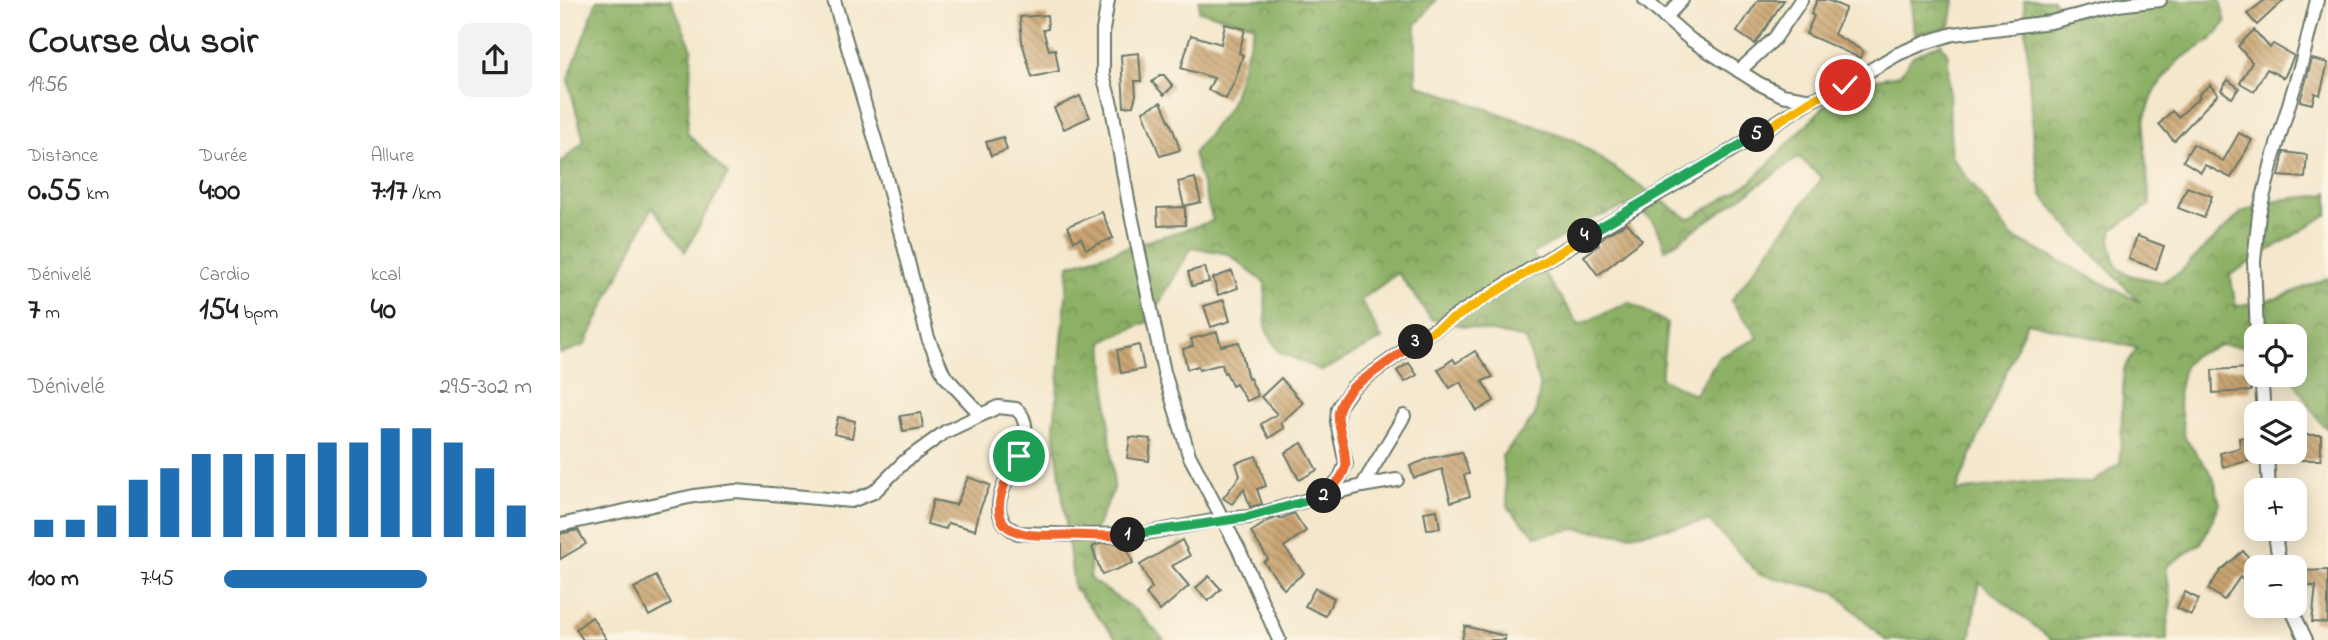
<!DOCTYPE html>
<html lang="fr">
<meta charset="utf-8">
<style>
body{margin:0;font-family:"Indie Flower",sans-serif;background:#f2f2f2;color:#222;height:100vh;display:flex;flex-direction:column;font-size:26px;white-space:nowrap}
*{box-sizing:border-box;margin:0}
p{font-size:23px;color:#767676}
.icon{flex:none;width:38px;height:38px;fill:none;stroke:currentColor;stroke-width:2;stroke-linecap:round;stroke-linejoin:round}
.map{position:relative;flex:1;overflow:hidden}
.details{display:flex;flex-direction:column;background:#fff;width:560px}
.details>*{flex:none}
.fabs{position:absolute;left:1684px;top:324px;display:grid;gap:14px}
.fabs a{display:grid;place-items:center;width:63px;height:63px;border-radius:14px;background:#fff;box-shadow:0 4px 18px #0003;font-size:35px}
.pin{position:absolute;display:grid;place-items:center;width:60px;height:60px;color:#fff;margin:-30px;border:4px solid #fff;border-radius:50%;box-shadow:0 2px 7px #0007}
.km{position:absolute;width:35px;height:35px;margin:-18px;border-radius:50%;background:#222;color:#fff;font-size:19px;line-height:35px;text-align:center}
.round{display:grid;place-items:center;flex:none;width:74px;height:74px;border-radius:14px;background:#f2f2f2}
.headline{display:flex;align-items:center;justify-content:space-between;height:119px;padding:0 28px}
h1{font-size:38px;font-weight:700;line-height:52px}
.figures{display:grid;grid-template-columns:repeat(3,1fr);gap:10px;height:119px;padding:7px 28px}
.figures div{display:grid;align-content:center}
.figures b{font-size:30px;font-weight:700}
.figures small{font-size:19px;font-weight:400}
.figures p{font-size:19px}
.chart{height:196px;padding:14px 28px}
.chart p{display:flex;justify-content:space-between}
.chart svg{width:100%;height:126px;margin-top:7px;stroke:#1f6fb2;stroke-width:6}
ul{padding:0 28px;list-style:none;font-size:23px}
li{display:grid;grid-template-columns:112px 84px 1fr;align-items:center;height:52px}
li i{height:18px;border-radius:9px;background:#1f6fb2}
main{display:flex;flex:1;min-height:0}
.map>svg:first-child{display:block}
.forest{fill:url(#forest-crowns);stroke:#56764c;stroke-width:2;fill-rule:evenodd}
.building{fill:url(#building-back-hatch)}
.lines{fill:none;stroke-linecap:round;stroke-linejoin:round}
.street-casing{stroke:#6a7869;stroke-width:16}
.street{stroke:#fff;stroke-width:12}
.split-1-casing{stroke:#fff;stroke-width:14}
.split-2-casing{stroke:#fff;stroke-width:14}
.split-3-casing{stroke:#fff;stroke-width:14}
.split-4-casing{stroke:#fff;stroke-width:14}
.split-5-casing{stroke:#fff;stroke-width:14}
.split-6-casing{stroke:#fff;stroke-width:14}
.split-1{stroke:#f0652b;stroke-width:9}
.split-2{stroke:#22a559;stroke-width:9}
.split-3{stroke:#f0652b;stroke-width:9}
.split-4{stroke:#f5b400;stroke-width:9}
.split-5{stroke:#22a559;stroke-width:9}
.split-6{stroke:#f5b400;stroke-width:9}
</style>
<main>
<section class="details">
<div class="headline"><div><h1>Course du soir</h1><p>19:56</p></div><a class="round"><svg class="icon" aria-label="share" viewBox="0 0 24 24"><path d="M12 15V3M7 8l5-5 5 5M5 13v7h14v-7"/></svg></a></div>
<div class="figures">
<div><p>Distance</p><b>0.55<small> km</small></b></div>
<div><p>Durée</p><b>4:00</b></div>
<div><p>Allure</p><b>7:17<small> /km</small></b></div>
</div>
<div class="figures">
<div><p>Dénivelé</p><b>7<small> m</small></b></div>
<div><p>Cardio</p><b>154<small> bpm</small></b></div>
<div><p>kcal</p><b>40</b></div>
</div>
<div class="chart"><p><span>Dénivelé</span>295–302 m</p>
<svg viewBox="0 0 160 44" preserveAspectRatio="none"><path d="M5 44V38M15 44V38M25 44V33M35 44V24M45 44V20M55 44V15M65 44V15M75 44V15M85 44V15M95 44V11M105 44V11M115 44V6M125 44V6M135 44V11M145 44V20M155 44V33"/></svg>
</div>
<ul>
<li><b>100 m</b>7:45<i style="width:66%"></i></li>
</ul>
</section>
<div class="map">
<svg width="1768" height="640" viewBox="0 0 1768 640">
<defs>
<pattern id="forest-crowns" width="20" height="18" patternUnits="userSpaceOnUse" patternTransform="scale(1.75)"><rect width="20" height="18" fill="#8cb065"/><path d="M2 6a3 3 0 1 1 6 0M12 15a3 3 0 1 1 6 0" fill="none" stroke="#729054"/></pattern>
<pattern id="building-back-hatch" width="6" height="6" patternUnits="userSpaceOnUse" patternTransform="scale(1.75)"><rect width="6" height="6" fill="#caa472"/><path d="M-1 5l2 2M0 0l6 6M5-1l2 2" fill="none" stroke="#a3875e"/></pattern>
</defs>
<rect width="100%" height="100%" fill="#fcf5e5"/>
<filter id="ink" filterUnits="userSpaceOnUse"><feTurbulence type="fractalNoise" baseFrequency=".0143" numOctaves="2"/><feDisplacementMap in="SourceGraphic" scale="14" xChannelSelector="R" yChannelSelector="G"/><feConvolveMatrix kernelMatrix="1 2 1 2 8 2 1 2 1" color-interpolation-filters="sRGB"/></filter>
<filter id="wash" filterUnits="userSpaceOnUse"><feTurbulence type="fractalNoise" baseFrequency=".00686" numOctaves="4" result="noise"/><feDisplacementMap in="SourceGraphic" scale="28" xChannelSelector="R" yChannelSelector="G"/><feGaussianBlur stdDeviation="1.57" result="paint"/><feColorMatrix in="noise" values="0 0 0 0 0 0 0 0 0 0 0 0 0 0 0 0 0 1.4 0 .05"/><feComposite in="paint" operator="in"/></filter>
<g filter="url(#wash)">
<rect width="100%" height="100%" fill="#f4e7cc"/>
<g class="forest">
<polygon points="37,0 111,0 132,49 127,133 168,174 125,252 92,207 25,345 0,354 0,164 24,141 8,80"/>
<path d="M639,0H876L856,25V84L1012,139L1129,219L1191,182L1285,85L1339,75L1353,56L1381,43L1388,55L1391,156L1452,237L1580,302L1516,236L1482,195L1473,142L1464,0H1493L1495,3L1515,16L1530,13L1550,0H1660L1666,22L1651,40L1619,60L1596,88L1585,117L1583,131L1590,205L1553,229L1550,243L1557,267L1568,275L1602,282L1619,273L1682,212L1710,201L1763,195L1768,192V214L1670,275L1676,306L1718,298L1768,278V429L1760,422L1730,375L1734,374V336H1696V351L1687,347L1661,345L1634,355L1624,366L1618,395L1625,438L1653,476L1660,504L1641,543L1606,567L1611,602L1607,627V640H1492L1419,582L1410,640H1325L1275,592L1199,574L1149,521L1070,535L1017,529L976,536L948,508L942,456L975,416L980,388L966,339L871,319L838,273L801,300L822,339L762,371L718,351L706,330L705,283L668,254L632,247L588,322L543,341L554,489L531,538L530,579L578,612L604,640H558L514,588L494,428L509,265L653,221L633,154L670,106L695,25L639,11ZM1239,157L1262,178L1171,301L1198,338L1159,357L1134,395L1101,378L1107,323L1069,302L1019,325L972,254L1035,218L1070,205C1093,218 1099,225 1105,250ZM1467,322L1577,348L1564,369L1560,463L1532,483L1476,482L1396,491Z"/>
<polygon points="1351,0 1394,0 1390,27 1354,34"/>
</g>
<g id="blocks">
<g class="building">
<polygon points="1198,0 1224,0 1195,44 1177,32"/>
<polygon points="1257,0 1267,0 1286,8 1274,34 1303,51 1300,58 1246,34 1254,16 1251,14"/>
<polygon points="1705,0 1724,0 1697,25 1687,14"/>
<polygon points="487,15 488,29 483,30 489,50 495,49 499,71 472,77 462,42 460,17"/>
<polygon points="665,24 685,29 679,53 683,55 675,80 666,99 648,90 654,78 621,68 631,35 661,44"/>
<polygon points="1694,30 1710,48 1713,44 1734,56 1724,78 1707,69 1694,91 1680,83 1692,62 1678,46"/>
<polygon points="579,53 581,81 575,81 576,95 573,106 564,107 561,55"/>
<polygon points="1752,59 1768,63 1760,95 1755,93 1752,104 1740,101"/>
<polygon points="600,75 604,75 613,86 604,95 592,82"/>
<polygon points="1668,80 1679,88 1672,98 1661,90"/>
<polygon points="1650,85 1658,94 1614,141 1599,124 1612,111 1618,117 1640,97 1638,95"/>
<polygon points="520,96 530,117 504,129 494,108"/>
<polygon points="601,102 613,129 620,150 600,156 583,111"/>
<polygon points="1679,133 1692,140 1671,178 1645,165 1641,172 1623,161 1633,144 1663,161"/>
<polygon points="443,137 447,150 431,156 426,142"/>
<polygon points="1724,152 1747,155 1745,178 1719,176"/>
<polygon points="635,178 641,202 624,206 618,182"/>
<polygon points="1627,187 1652,196 1644,218 1618,208"/>
<polygon points="625,207 625,225 598,226 597,208"/>
<polygon points="542,212 553,238 526,249 521,238 514,241 508,226"/>
<polygon points="1067,223 1082,240 1038,275 1024,256 1039,245 1037,243 1047,234"/>
<polygon points="1577,236 1604,246 1596,269 1569,259"/>
<polygon points="645,267 649,282 632,286 628,272"/>
<polygon points="672,271 678,288 658,295 653,278"/>
<polygon points="664,300 670,321 651,327 644,306"/>
<polygon points="657,332 661,346 679,342 688,379 690,378 698,396 687,401 676,384 672,386 666,372 664,373 662,364 639,370 638,366 627,369 623,349 633,346 631,339"/>
<polygon points="579,345 584,369 561,373 557,350"/>
<polygon points="915,351 933,377 922,381 934,401 917,411 900,382 890,388 878,370 893,359 896,363"/>
<polygon points="849,363 857,375 845,382 837,371"/>
<polygon points="1690,368 1691,391 1653,393 1652,370"/>
<polygon points="721,378 743,403 721,423 724,428 709,438 701,424 717,414 701,397"/>
<polygon points="361,413 363,428 343,431 340,416"/>
<polygon points="278,417 295,421 292,438 274,434"/>
<rect x="1734" y="435" width="27" height="25"/>
<polygon points="1693,436 1697,459 1663,467 1660,453 1680,448 1679,438"/>
<polygon points="570,437 591,439 589,461 567,458"/>
<polygon points="742,443 757,470 739,480 725,453"/>
<polygon points="902,452 909,474 904,475 910,496 891,502 882,469 854,478 850,466 870,458"/>
<polygon points="696,456 706,486 697,489 702,504 690,507 684,489 672,504 663,498 680,476 676,463"/>
<polygon points="408,477 430,485 420,509 415,530 388,523 386,529 367,524 373,500 396,505"/>
<polygon points="877,510 880,528 867,529 864,512"/>
<polygon points="734,513 746,531 724,547 744,573 724,589 704,562 708,559 691,532 708,521 719,517 720,519"/>
<polygon points="18,530 26,544 0,559 0,534"/>
<polygon points="622,540 630,556 612,566 629,586 600,611 586,594 592,588 580,565"/>
<polygon points="542,543 565,543 573,563 542,575 532,547"/>
<polygon points="1683,551 1696,566 1682,579 1680,577 1664,600 1648,589 1661,570"/>
<polygon points="1768,570 1768,623 1752,622 1756,586 1741,586 1741,571"/>
<polygon points="96,576 111,604 89,616 74,588"/>
<polygon points="649,576 661,589 648,601 636,588"/>
<polygon points="755,588 774,598 765,616 745,606"/>
<polygon points="1625,592 1639,599 1631,615 1617,608"/>
<polygon points="32,617 47,640 23,640 16,629"/>
<polygon points="905,626 945,636 945,640 902,640"/>
</g>
</g>
</g>
<g filter="url(#ink)">
<use href="#blocks" fill-opacity="0" stroke="#6a7869" stroke-width="2"/>
<g class="lines">
<g class="street-casing">
<g id="street">
<polyline points="274,0 324,170 368,338 384,375 421,415"/>
<polyline points="548,0 543,30 543,75 552,108 568,200 604,372 629,455 679,550 719,640"/>
<polyline points="1085,0 1131,40 1198,83 1222,95 1252,100"/>
<polyline points="1105,18 1122,0"/>
<polyline points="1179,71 1215,38 1241,0"/>
<polyline points="1697,336 1694,261 1699,214 1713,158 1742,61 1757,0"/>
<polyline points="1701,374 1704,413"/>
<polyline points="1707,452 1709,490"/>
<polyline points="802,486 837,480"/>
<polyline points="765,495 802,486 844,416"/>
<path d="M0,525L134,496L176,491L291,501L314,492L345,461L385,432L438,407L456,409C459,412 462,414 463,418C479,452 406,508 458,533L525,535L581,534L663,519L689,517L765,495L780,478L786,464L777,422L778,408L793,387L864,336L969,270L1151,163L1252,100L1285,85L1338,54L1367,42L1393,34L1491,22L1558,5L1600,0"/>
<polyline points="1714,528 1720,567"/>
<polyline points="1730,606 1746,640"/>
</g>
</g>
<use href="#street" class="street"/>
</g>
</g>
<g class="lines" filter="url(#ink)">
<g class="split-1-casing">
<path id="split-1" d="M459,456C448,474 423,519 455,531C470,537 488,535 504,535C525,535 547,537 568,535"/>
</g>
<g class="split-2-casing">
<polyline id="split-2" points="568,535 689,517 764,496"/>
</g>
<g class="split-3-casing">
<path id="split-3" d="M764,496C772,488 784,477 786,465C786,464 785,455 785,454C781,422 768,415 793,387L856,342"/>
</g>
<g class="split-4-casing">
<polyline id="split-4" points="856,342 1025,236"/>
</g>
<g class="split-5-casing">
<polyline id="split-5" points="1025,236 1197,135"/>
</g>
<g class="split-6-casing">
<polyline id="split-6" points="1197,135 1252,100 1285,85"/>
</g>
<use href="#split-1" class="split-1"/>
<use href="#split-2" class="split-2"/>
<use href="#split-3" class="split-3"/>
<use href="#split-4" class="split-4"/>
<use href="#split-5" class="split-5"/>
<use href="#split-6" class="split-6"/>
</g>
</svg>
<div class="fabs">
<a><svg class="icon" aria-label="locate" viewBox="0 0 24 24"><circle cx="12" cy="12" r="6"/><path d="M12 2v4M12 18v4M2 12h4M18 12h4"/></svg></a>
<a><svg class="icon" aria-label="layers" viewBox="0 0 24 24"><path d="M12 4l9 5-9 5-9-5zM3 14l9 5 9-5"/></svg></a>
<a>+</a>
<a>−</a>
</div>
<div class="pin" style="left:459px;top:456px;background:#1e9e55"><svg class="icon" aria-label="arrive" viewBox="0 0 24 24"><path d="M6 21V4h12l-3 4 3 4H6"/></svg></div>
<div class="pin" style="left:1285px;top:85px;background:#d93025"><svg class="icon" aria-label="check" viewBox="0 0 24 24"><path d="M5 12l5 5 9-10"/></svg></div>
<b class="km" style="left:568px;top:535px">1</b>
<b class="km" style="left:764px;top:496px">2</b>
<b class="km" style="left:856px;top:342px">3</b>
<b class="km" style="left:1025px;top:236px">4</b>
<b class="km" style="left:1197px;top:135px">5</b>
</div>
</main>
